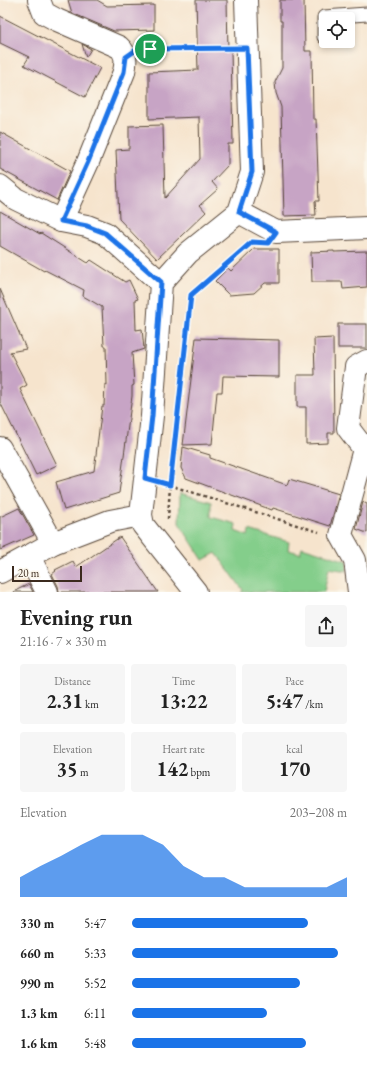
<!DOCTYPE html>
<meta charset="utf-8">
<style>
body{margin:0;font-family:"EB Garamond",serif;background:#f6f6f6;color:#222;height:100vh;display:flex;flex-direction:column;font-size:15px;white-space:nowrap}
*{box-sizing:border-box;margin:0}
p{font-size:13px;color:#767676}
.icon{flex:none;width:22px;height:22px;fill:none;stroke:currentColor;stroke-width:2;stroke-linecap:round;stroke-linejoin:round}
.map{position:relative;height:592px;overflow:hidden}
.drawer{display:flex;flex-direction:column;background:#fff;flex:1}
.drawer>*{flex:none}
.controls{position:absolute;left:319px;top:12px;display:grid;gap:8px}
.controls a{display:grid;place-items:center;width:36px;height:36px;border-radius:4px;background:#fff;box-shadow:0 2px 6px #0003;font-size:20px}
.scale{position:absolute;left:12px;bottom:10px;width:70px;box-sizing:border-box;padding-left:4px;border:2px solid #3b2a1e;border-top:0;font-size:11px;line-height:14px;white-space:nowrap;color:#3b2a1e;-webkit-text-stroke:3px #fbf7ec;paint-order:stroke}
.pin{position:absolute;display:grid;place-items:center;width:34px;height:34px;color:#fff;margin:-17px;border:2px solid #fff;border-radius:50%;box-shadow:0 1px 4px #0007}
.round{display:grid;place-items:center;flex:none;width:42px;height:42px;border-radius:4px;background:#f6f6f6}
.headline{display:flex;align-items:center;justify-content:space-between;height:68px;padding:0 20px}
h1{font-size:22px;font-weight:700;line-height:30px}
.stats{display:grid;grid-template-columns:repeat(3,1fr);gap:6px;height:68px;padding:4px 20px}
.stats div{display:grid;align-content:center;border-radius:4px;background:#f6f6f6;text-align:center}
.stats b{font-size:20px;font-weight:700}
.stats small{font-size:11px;font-weight:400}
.stats p{font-size:11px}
.chart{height:112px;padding:8px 20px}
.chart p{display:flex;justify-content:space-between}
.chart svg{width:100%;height:72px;margin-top:4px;fill:#1a73e8;opacity:.7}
ul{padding:0 20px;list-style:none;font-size:13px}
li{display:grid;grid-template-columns:64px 48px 1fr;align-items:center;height:30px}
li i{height:10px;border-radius:5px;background:#1a73e8}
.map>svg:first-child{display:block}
.green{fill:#84ce8b;stroke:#607c54}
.building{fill:#c7a4c5}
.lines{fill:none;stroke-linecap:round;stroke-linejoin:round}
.lane-casing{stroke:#574638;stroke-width:15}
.street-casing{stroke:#574638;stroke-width:24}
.path{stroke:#574638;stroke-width:2.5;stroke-dasharray:3 3;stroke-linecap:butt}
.lane{stroke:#fff;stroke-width:13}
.street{stroke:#fff;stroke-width:22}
.route-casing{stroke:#fff;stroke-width:8}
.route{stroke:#1a73e8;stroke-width:5}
</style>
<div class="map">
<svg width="367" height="592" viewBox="0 0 367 592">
<rect width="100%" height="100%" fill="#fbf7ec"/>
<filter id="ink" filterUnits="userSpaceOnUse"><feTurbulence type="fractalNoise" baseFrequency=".025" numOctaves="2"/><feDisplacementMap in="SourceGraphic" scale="8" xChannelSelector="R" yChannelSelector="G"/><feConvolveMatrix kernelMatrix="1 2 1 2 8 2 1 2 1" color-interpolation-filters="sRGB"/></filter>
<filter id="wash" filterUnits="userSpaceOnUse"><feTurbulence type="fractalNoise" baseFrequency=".012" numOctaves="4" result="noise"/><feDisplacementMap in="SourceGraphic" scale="16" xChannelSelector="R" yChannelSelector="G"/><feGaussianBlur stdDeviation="0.9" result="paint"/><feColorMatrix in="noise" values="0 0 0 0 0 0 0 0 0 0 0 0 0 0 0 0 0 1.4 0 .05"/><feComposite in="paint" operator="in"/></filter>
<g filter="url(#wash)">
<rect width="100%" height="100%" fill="#f6e4cd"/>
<polygon class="green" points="180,493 211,502 211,517 236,524 235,531 248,536 249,530 289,542 288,550 300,553 302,547 347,561 347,571 329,568 324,592 241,592 243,590 216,553 203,560 179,523"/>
<g id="blocks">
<g class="building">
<polygon points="68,0 97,0 107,6 154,5 154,30 114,31 72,13"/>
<polygon points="196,0 227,0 228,51 231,51 233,144 228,144 228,165 212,182 218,189 200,205 206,212 157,259 119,219 116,150 129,149 129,126 163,125 165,198 200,159 199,117 149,119 149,72 198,70"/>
<polygon points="280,0 304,0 305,51 312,51 313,119 316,119 319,201 315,201 316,215 284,216 281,107 276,93 275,82 282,68 282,21 280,21"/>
<polygon points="0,16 100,68 85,97 24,65 29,57 0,43"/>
<polygon points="82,44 91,49 86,57"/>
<polygon points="0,132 70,171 57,200 0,169"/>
<polygon points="0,211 40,234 41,233 88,263 91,260 125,282 129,280 138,299 135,300 136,330 142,329 144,349 132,353 134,385 132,386 132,396 119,493 64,510 56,482 94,471 102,406 104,406 105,384 107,385 106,346 104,346 102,307 83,296 84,290 45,270 44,271 0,246"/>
<polygon points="254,249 279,249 279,283 265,283 254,293 229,295 215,281 228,268 231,271"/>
<polygon points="334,251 334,252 367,251 367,287 343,289 342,282 312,282 311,252"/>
<polygon points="0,289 26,349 10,352 27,385 20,389 57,465 36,475 0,402"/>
<rect x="338" y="324" width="29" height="24"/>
<polygon points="196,338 279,340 279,377 223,376 222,392 217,392 212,444 183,445"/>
<polygon points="333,338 334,433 328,433 328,443 306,444 306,407 297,407 297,375 315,375 314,339"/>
<polygon points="183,447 210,455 210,458 287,485 289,479 339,494 330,526 273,508 272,510 186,478 181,468"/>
<polygon points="363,502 367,504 367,533 356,529"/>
<polygon points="19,508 34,535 0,550 0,517"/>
<polygon points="120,537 158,592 59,592 58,586 52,574 56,571 55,570 73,561 76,567"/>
<polygon points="29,584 33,592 13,592"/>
</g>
</g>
</g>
<g filter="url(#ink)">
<use href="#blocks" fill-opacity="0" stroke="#574638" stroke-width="1"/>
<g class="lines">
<g class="lane-casing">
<polyline id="lane" points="324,37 324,17 367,14"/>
</g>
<g class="street-casing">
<g id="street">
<path d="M39,0L44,13L57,20L119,47C127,54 126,62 124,72L88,162L61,221"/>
<polyline points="0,186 16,199 61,221 87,226 105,233 161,283"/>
<polyline points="239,212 276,232 367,228"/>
<polyline points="0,448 53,543"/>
<polyline points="29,556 47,592"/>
<polyline points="0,572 53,543 110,521 141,515"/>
<polyline points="196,592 143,525 141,515 152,416 161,283 188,253 239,212 252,172 246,0"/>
<polyline points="359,592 355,560 341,535 364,449 348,428 356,367 367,361"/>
</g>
</g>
<g class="path">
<polyline points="145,50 224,48"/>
<polyline points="169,485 319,532"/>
<polyline points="168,519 170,485 191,295 250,244"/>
</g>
<use href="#lane" class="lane"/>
<use href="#street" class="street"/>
</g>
</g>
<g class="lines" filter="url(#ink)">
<g class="route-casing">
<polygon id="route" points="247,48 252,172 239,212 276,232 268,243 252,242 191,295 170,485 145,478 152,416 161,282 105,233 87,226 61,221 88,162 124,72 126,57 136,50 150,49"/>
</g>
<use href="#route" class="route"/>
</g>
</svg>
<div class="controls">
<a><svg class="icon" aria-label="locate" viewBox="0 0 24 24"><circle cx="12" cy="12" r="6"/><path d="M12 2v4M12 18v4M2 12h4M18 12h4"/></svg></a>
</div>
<div class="scale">20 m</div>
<div class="pin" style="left:150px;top:49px;background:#1e9e55"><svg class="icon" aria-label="arrive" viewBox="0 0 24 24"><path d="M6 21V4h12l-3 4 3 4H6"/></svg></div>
</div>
<section class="drawer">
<div class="headline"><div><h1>Evening run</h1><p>21:16 · 7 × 330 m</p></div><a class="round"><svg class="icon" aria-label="share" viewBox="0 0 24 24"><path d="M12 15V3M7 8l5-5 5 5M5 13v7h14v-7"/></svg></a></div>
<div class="stats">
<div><p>Distance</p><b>2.31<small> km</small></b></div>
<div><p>Time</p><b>13:22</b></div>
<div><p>Pace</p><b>5:47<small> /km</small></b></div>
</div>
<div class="stats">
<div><p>Elevation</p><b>35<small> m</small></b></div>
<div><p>Heart rate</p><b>142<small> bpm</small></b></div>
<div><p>kcal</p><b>170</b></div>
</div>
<div class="chart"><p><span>Elevation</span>203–208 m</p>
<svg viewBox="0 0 160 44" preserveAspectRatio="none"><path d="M0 44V32L10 25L20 19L30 12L40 6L50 6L60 6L70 12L80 25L90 32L100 32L110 38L120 38L130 38L140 38L150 38L160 32V44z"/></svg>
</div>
<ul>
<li><b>330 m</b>5:47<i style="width:82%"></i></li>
<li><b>660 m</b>5:33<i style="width:96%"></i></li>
<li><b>990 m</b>5:52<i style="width:78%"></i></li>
<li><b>1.3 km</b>6:11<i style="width:63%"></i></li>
<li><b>1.6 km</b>5:48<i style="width:81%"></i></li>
</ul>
</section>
